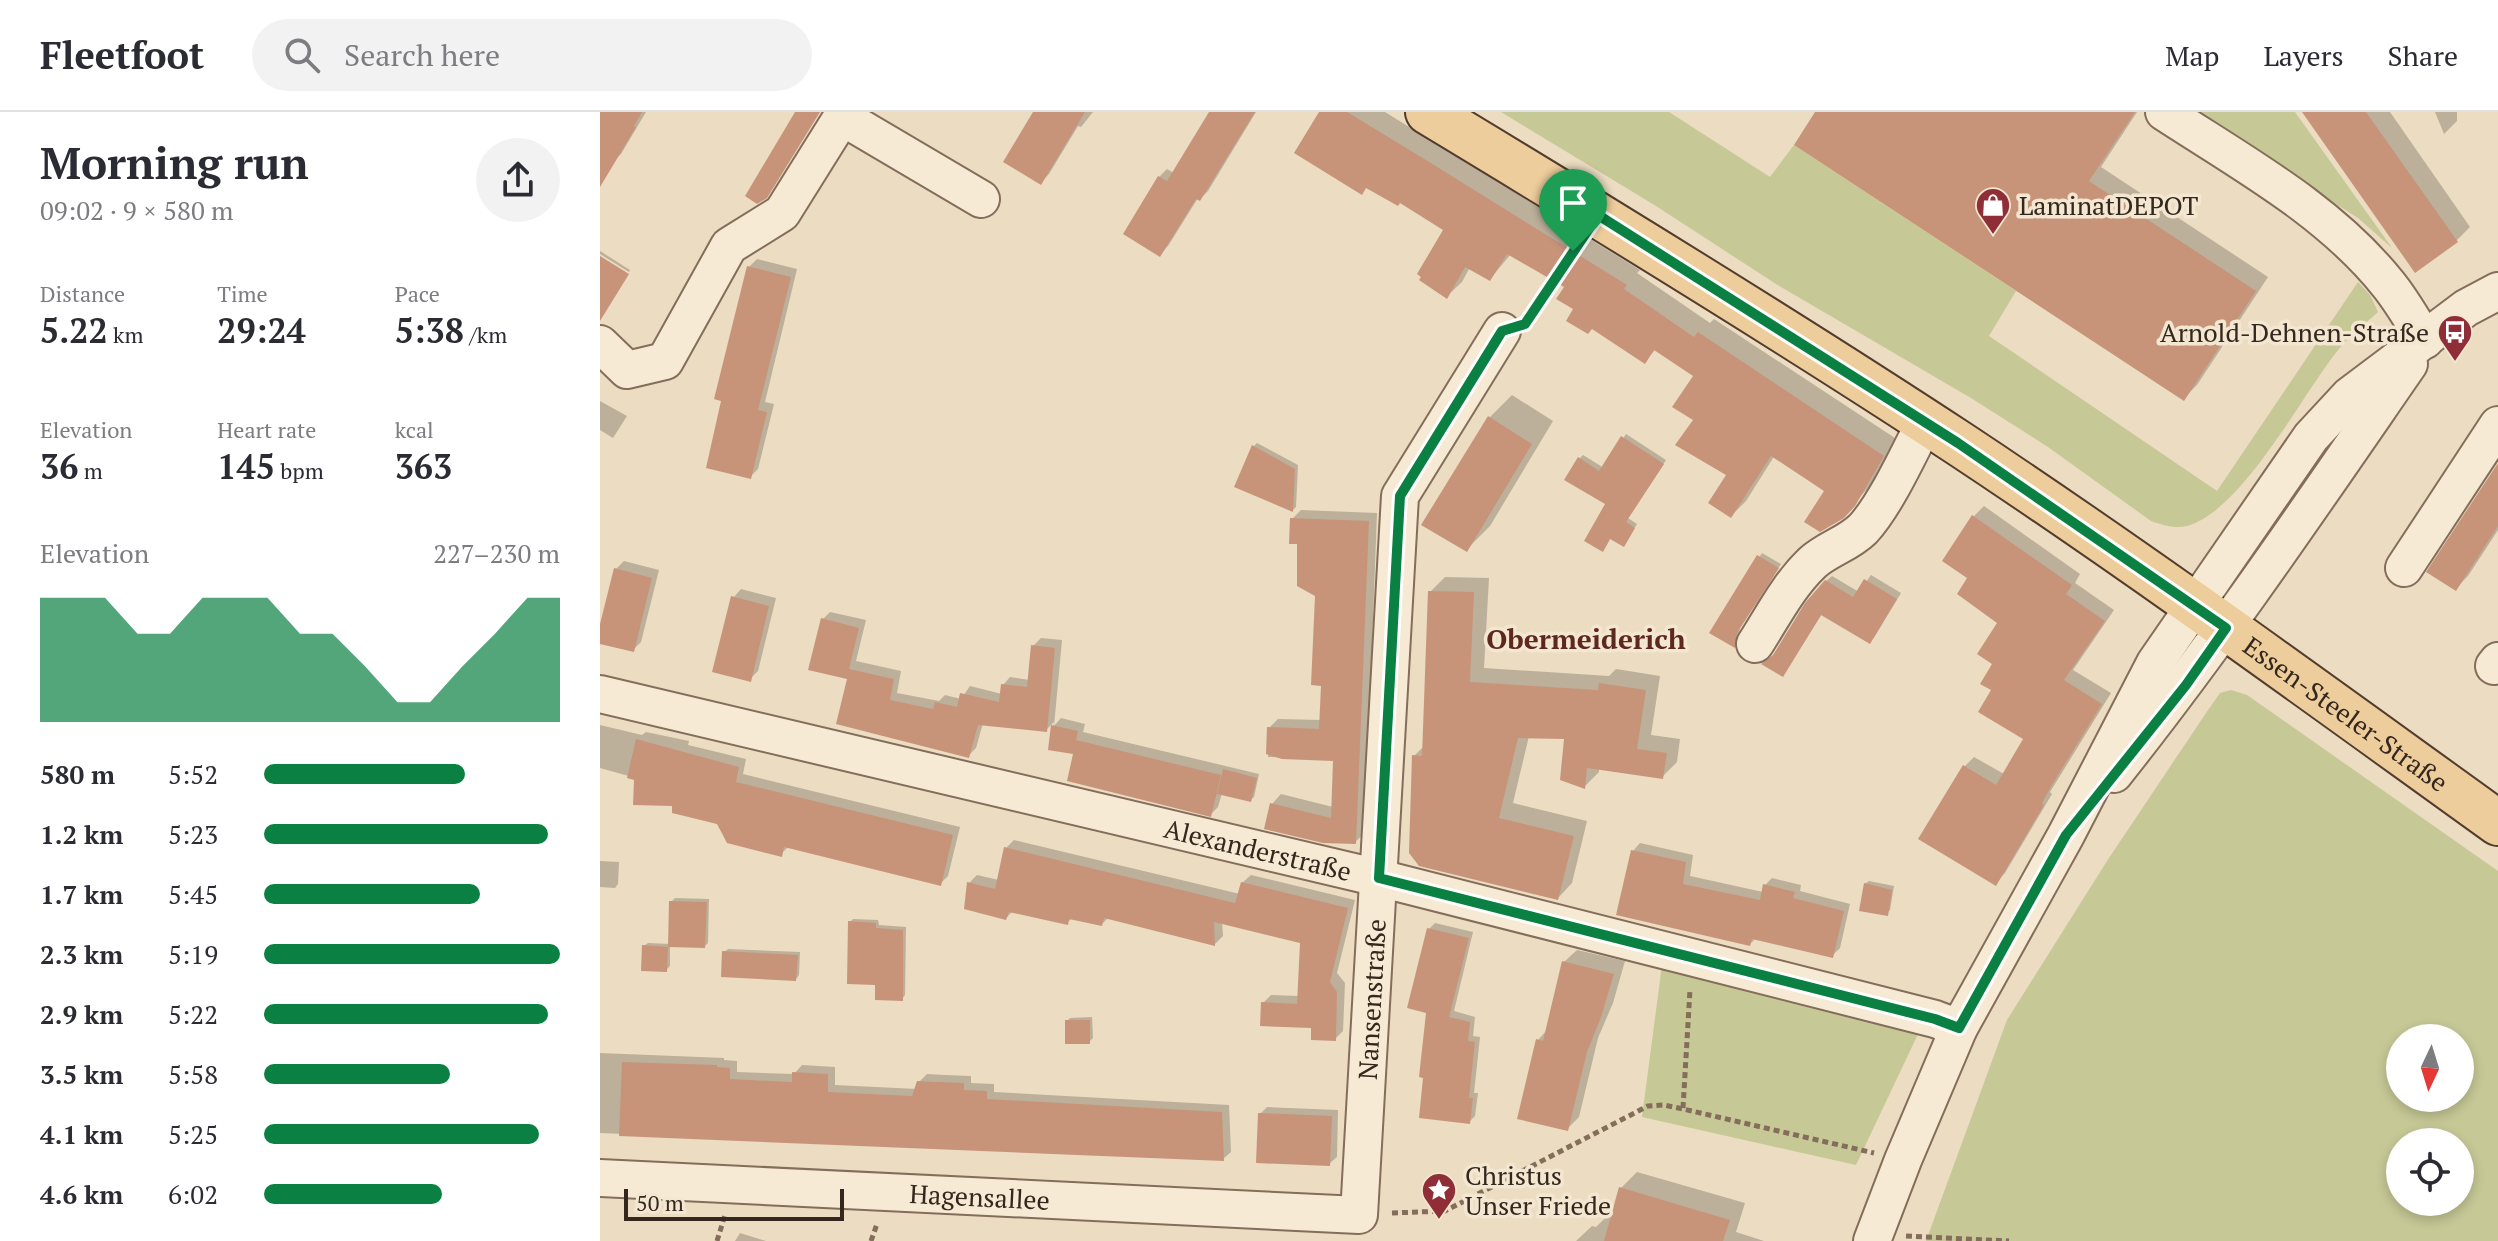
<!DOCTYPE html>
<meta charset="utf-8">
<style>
body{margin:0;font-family:"PT Serif",serif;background:#f2f2f3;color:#2b2b33;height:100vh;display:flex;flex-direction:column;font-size:30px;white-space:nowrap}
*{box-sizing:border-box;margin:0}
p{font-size:26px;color:#7c7c81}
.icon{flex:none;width:44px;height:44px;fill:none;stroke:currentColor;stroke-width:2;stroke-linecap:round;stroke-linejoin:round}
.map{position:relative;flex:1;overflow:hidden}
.drawer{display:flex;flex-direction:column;background:#fff;width:600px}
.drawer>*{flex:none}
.needle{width:52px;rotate:184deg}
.tools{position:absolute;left:1786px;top:912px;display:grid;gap:16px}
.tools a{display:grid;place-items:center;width:88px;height:88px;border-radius:50%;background:#fff;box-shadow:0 4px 12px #0003;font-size:40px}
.scale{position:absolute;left:24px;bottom:20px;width:220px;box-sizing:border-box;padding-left:8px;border:4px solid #34271e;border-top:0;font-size:22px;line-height:28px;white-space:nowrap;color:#34271e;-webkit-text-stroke:6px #f3e7d1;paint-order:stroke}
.pin{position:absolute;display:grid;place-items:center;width:68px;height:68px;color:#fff;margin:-82px -34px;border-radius:50% 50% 50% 0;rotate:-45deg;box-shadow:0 0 8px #0007}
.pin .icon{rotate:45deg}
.round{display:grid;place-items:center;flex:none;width:84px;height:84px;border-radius:42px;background:#f2f2f3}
.overview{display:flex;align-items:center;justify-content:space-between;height:136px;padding:0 40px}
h1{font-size:44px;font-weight:800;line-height:60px}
.metrics{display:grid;grid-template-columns:repeat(3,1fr);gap:12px;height:136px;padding:8px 40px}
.metrics div{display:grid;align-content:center}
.metrics b{font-size:34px;font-weight:800}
.metrics small{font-size:22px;font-weight:400}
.metrics p{font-size:22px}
.chart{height:224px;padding:16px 40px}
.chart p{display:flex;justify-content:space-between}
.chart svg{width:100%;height:144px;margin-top:8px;fill:#0b8043;opacity:.7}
ul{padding:0 40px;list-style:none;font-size:26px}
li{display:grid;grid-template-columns:128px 96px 1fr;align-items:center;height:60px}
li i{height:20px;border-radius:10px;background:#0b8043}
header{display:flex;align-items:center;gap:48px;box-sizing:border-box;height:112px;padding:0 40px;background:#fff;border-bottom:2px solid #e1e1e2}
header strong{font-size:38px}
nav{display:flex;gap:44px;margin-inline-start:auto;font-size:28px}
.search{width:560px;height:72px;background:#f2f2f3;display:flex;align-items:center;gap:20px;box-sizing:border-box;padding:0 28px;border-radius:44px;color:#7c7c81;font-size:30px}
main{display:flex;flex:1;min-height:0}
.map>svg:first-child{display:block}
.green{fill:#c6c896;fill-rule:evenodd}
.shadow{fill:#0003}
.building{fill:#c7947a}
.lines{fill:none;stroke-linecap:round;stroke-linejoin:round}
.minor-casing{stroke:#846d5a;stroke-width:40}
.major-casing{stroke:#523c2e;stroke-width:48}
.path{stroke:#846d5a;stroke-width:5;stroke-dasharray:6 4;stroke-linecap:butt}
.minor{stroke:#f7ead4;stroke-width:36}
.major{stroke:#edcd9b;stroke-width:44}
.route-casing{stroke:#fff;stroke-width:16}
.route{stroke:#0b8043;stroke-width:10}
.labels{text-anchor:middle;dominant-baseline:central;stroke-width:7;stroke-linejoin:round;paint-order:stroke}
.poi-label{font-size:26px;fill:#34271e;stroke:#f3e7d1;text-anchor:start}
.street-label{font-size:26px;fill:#34271e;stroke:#f3e7d1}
.neighbourhood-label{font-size:28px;font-weight:bold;fill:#5e281f;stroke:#f3e7d1}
</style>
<header>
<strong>Fleetfoot</strong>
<div class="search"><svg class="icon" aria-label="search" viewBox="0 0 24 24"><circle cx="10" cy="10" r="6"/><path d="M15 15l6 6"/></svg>Search here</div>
<nav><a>Map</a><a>Layers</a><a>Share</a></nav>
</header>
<main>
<section class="drawer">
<div class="overview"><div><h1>Morning run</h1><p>09:02 · 9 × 580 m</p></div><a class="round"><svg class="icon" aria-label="share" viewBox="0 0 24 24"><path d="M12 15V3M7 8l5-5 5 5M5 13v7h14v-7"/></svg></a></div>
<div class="metrics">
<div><p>Distance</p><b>5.22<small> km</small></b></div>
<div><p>Time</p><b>29:24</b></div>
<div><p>Pace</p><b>5:38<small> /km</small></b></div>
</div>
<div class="metrics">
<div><p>Elevation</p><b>36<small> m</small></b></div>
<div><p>Heart rate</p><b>145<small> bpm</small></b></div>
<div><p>kcal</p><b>363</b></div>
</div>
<div class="chart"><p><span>Elevation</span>227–230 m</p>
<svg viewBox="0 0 160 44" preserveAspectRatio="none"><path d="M0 44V6L10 6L20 6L30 17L40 17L50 6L60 6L70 6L80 17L90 17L100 27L110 38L120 38L130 27L140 17L150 6L160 6V44z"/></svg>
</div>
<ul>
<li><b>580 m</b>5:52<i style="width:68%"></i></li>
<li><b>1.2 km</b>5:23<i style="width:96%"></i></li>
<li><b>1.7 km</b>5:45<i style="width:73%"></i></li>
<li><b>2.3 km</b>5:19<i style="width:100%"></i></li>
<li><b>2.9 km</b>5:22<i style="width:96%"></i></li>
<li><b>3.5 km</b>5:58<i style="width:63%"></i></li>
<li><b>4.1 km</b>5:25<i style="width:93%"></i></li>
<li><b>4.6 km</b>6:02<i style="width:60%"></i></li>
</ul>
</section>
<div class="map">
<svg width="1898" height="1129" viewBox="0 0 1898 1129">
<rect width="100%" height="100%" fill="#ebdcc2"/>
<g class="green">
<path d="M901,0H1069L1170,65L1194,33L1416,179L1389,224L1617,379L1758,170L1770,183L1778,200C1765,212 1749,224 1738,238C1701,284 1643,398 1587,414C1574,417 1563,413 1551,409L1448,335L1371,286L1176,172L1056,94Z"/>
<polygon points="1593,0 1695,0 1792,136 1758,106"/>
<path d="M1631,578L1647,583L1898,759V1129H1326L1407,908L1507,749L1606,601L1620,581ZM1800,926H1860V986H1800ZM1800,1030H1860V1090H1800Z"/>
<polygon points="1062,853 1319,920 1256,1053 1042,1005"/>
</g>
<g class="shadow">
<polygon points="46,0 21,42 14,49 0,55 1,0"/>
<polygon points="435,0 493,0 481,15 478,14 449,62 441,70"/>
<polygon points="611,0 656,0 608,79 600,87 598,86 568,134 560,142 559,65 567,57 574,61"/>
<polygon points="721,0 785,0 1040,158 1037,161 1110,211 1114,207 1298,328 1277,366 1243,404 1226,379 1175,343 1146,389 1131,404 1129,363 1096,308 1096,263 1056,237 1045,249 967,174 911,142 890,167 870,155 862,170 847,184 846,117"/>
<polygon points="1218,0 1537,0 1501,55 1668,165 1597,273 1584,286"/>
<polygon points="1704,0 1790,0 1870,115 1856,129"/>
<polygon points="1835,0 1857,0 1857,9 1844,22"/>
<polygon points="0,139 30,158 29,160 0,142"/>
<polygon points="157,147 197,157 165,290 174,292 158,357 150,365 149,155"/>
<polygon points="912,283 953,309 890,414 867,437 889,306"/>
<polygon points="0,289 27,304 13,326 0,318"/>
<polygon points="1026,322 1066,348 1028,406 1037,412 1027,429 1011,425 1006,434 1007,392 979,347 983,343 1004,356"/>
<polygon points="657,331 698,353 696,395 693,398 653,335"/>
<polygon points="1898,355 1898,418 1868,464 1855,477"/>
<polygon points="1384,394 1480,462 1475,471 1514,498 1473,558 1511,581 1463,659 1450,680 1452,682 1405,761 1395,771 1364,655 1374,645 1404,662 1426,627 1393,577 1400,510 1369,465 1345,449 1374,404"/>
<polygon points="701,398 777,401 765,721 755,730 672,692 681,682 733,695 735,647 668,645 669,616 678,607 721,608 723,572 717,483 692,407"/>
<polygon points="1162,441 1181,452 1140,515 1138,531 1135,534 1112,520"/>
<polygon points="24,449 59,458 41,530 33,538 0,530 16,457"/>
<polygon points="1271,463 1301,481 1275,524 1270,529 1222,502 1183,563 1177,541 1226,469 1232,464 1259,480"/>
<polygon points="845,465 889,466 884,556 1009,564 1016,557 1060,564 1051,623 1080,627 1077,650 1062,665 999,656 999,660 984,675 966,625 929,624 913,691 987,709 972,771 958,786 814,644 824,634 830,480"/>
<polygon points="141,477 176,486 158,559 150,567 133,486"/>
<polygon points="230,500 266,508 256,549 301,559 297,581 339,589 345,583 361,587 370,574 402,582 403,573 410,565 430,568 433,534 441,526 462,528 454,614 461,606 485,612 483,620 659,662 654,685 650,688 622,681 618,695 611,702 475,640 450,636 454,610 446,618 383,611 376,636 369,643 249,566 223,507"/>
<polygon points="0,613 42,623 46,620 89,629 88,633 146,647 143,662 360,715 348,764 340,772 189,734 181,742 74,692 36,666 0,656"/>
<polygon points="414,728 640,782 642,771 651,763 755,788 737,861 745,871 743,919 735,927 663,891 671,883 699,884 702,829 622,810 623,824 615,832 509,805 502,812 473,805 467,811 413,799 406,806 369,771 377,763 399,768 406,736"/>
<polygon points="1040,731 1093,743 1090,764 1163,780 1165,773 1172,766 1201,773 1200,779 1250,792 1240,836 1232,844 1156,826 1150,832 1033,739"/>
<polygon points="0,749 19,750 18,772 15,776 0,775"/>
<polygon points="1269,769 1294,774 1290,798 1287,802 1265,772"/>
<polygon points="75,786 109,787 108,831 105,834 70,833 70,854 66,858 44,834 48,831 70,832 71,790"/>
<polygon points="253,807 278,808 279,813 306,815 305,883 302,887 277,871 250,810"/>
<polygon points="835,811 873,820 854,899 875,905 873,924 880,925 874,981 878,981 875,1004 869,1010 828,899 829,817"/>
<polygon points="128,837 200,840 199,863 196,867 124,840"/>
<polygon points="977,838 1025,849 1013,891 998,926 979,1005 967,1017 938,928 947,918 964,850"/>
<polygon points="492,905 493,926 489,930 467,909 470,906"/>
<polygon points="0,941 124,946 124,948 137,949 137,960 194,962 202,953 235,955 235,973 317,977 319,970 327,962 345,963 371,964 371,971 394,972 394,980 629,993 631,1040 623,1047 0,1021"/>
<polygon points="667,995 738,998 737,1045 729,1052 660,1002"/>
<polygon points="1037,1060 1145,1091 1136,1120 1164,1129 976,1129 992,1114 996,1115 1010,1101 1014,1102 1021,1076"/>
<polygon points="140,1121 166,1129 135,1129"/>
</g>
<g class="building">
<polygon points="0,0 42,0 34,14 36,15 0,75"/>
<polygon points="195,0 220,0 167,86 157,92 145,84"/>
<polygon points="433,0 485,0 441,73 403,50"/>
<polygon points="609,0 655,0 600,89 596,87 560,145 523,122 558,64 567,69"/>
<polygon points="719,0 747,0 826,48 1027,173 1024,177 1094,225 1098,220 1284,344 1255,394 1244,406 1220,420 1204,410 1224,379 1171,344 1131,406 1108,391 1126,363 1075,333 1093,308 1072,295 1093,264 1054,238 1045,252 992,217 988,222 966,209 973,197 956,187 964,175 907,142 890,169 865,155 847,187 819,168 821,165 817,162 843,118 800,91 798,94 766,76 762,83 694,41"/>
<polygon points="1215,0 1535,0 1489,69 1656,179 1584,289 1194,33"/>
<polygon points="1702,0 1766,0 1858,130 1815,161"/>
<polygon points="0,144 29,162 0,209"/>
<polygon points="147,154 191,165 158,298 167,300 151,367 106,356 121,289 114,287"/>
<polygon points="888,304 932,332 867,440 821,413"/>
<polygon points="1021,324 1064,352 1026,410 1035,416 1024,435 1010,427 1003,440 984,429 1005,392 964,368 978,345 999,359"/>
<polygon points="652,333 695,357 693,400 634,375"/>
<polygon points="1898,351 1898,414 1856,479 1826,460"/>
<polygon points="1372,403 1472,473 1466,482 1505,509 1464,568 1502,592 1453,671 1442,691 1444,693 1396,774 1318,727 1363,653 1396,673 1423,627 1378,600 1391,578 1380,572 1392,552 1377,542 1397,511 1357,482 1367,466 1342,449"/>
<polygon points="690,406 769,409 756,732 723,731 664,717 670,691 731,706 733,649 682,647 666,642 667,615 719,617 721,574 711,573 715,484 697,474 697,432 689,432"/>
<polygon points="1157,443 1179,456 1137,521 1135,536 1109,521"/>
<polygon points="14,456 52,466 34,540 0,532 0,512"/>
<polygon points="1264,467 1297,487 1270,532 1221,503 1183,565 1161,552 1173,543 1205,491 1225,468 1253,485"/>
<polygon points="828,479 874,480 870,570 998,578 999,571 1046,578 1037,637 1067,641 1063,667 987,656 985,677 960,668 964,627 918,626 899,706 974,724 958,788 819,754 809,741 812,643 822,644"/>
<polygon points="131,484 169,494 151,570 112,560"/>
<polygon points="221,506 259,516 249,557 294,567 290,588 333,597 335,590 357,595 360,581 399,590 401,572 427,575 431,533 455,536 447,620 378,613 369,646 236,612 247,567 208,558"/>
<polygon points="451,613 478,619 476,628 621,663 611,705 467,669 473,642 448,638"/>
<polygon points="36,627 139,655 136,670 353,723 341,774 184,735 182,745 127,731 117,712 72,701 72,694 33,693 34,668 27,666"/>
<polygon points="623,657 657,666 651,690 617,682"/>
<polygon points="404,735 635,791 641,770 748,796 730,870 737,880 736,929 711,928 711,916 660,914 661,890 697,892 700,831 614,810 615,834 504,806 502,814 469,807 468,813 409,800 406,808 364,797 367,770 395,777"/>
<polygon points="1031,738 1086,750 1083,772 1160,788 1163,772 1195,780 1193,786 1244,799 1233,846 1152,827 1150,834 1016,803"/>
<polygon points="1264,771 1292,778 1288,804 1259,799"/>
<polygon points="69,789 107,790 105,836 68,835"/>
<polygon points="248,809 276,811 276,816 303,818 303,889 275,888 275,873 247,872"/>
<polygon points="827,816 869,826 849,905 870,910 868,929 875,930 869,986 873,986 870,1012 819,1006 823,966 819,965 826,901 807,896"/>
<polygon points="42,833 68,835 67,860 41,859"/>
<polygon points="122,839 198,843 196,869 121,865"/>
<polygon points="962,849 1014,862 1001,905 987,940 968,1019 917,1007 936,927 943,929"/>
<rect x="465" y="908" width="25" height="24"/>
<polygon points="22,950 117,953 117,955 130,956 130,967 192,970 192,960 228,962 228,980 312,984 317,969 336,970 364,971 364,978 387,979 387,987 622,1000 624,1049 19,1024"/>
<polygon points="658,1001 732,1004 730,1054 656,1051"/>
<polygon points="1019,1075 1130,1108 1123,1129 1004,1129"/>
</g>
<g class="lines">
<g class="minor-casing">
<g id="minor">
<path d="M1564,0C1642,51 1729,98 1788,172C1802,189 1813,209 1825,228"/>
<polyline points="0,232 27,258 65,249 129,134 182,101 242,5 381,87"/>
<polyline points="1804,456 1898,313"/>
<path d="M1155,532C1173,504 1188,474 1212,451C1227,437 1248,432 1263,417C1286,392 1309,341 1325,310"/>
<polyline points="1894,554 1898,549"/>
<path id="s1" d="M0,582L779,766L1335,907L1359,916"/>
<path d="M1514,662C1619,530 1713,391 1809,252"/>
<path id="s2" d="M0,1066L759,1103L800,384L902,219"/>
<polyline points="1272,1129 1303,1048 1359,916 1466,723 1555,551 1711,325 1749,284 1866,196 1898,179"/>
</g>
</g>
<g class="major-casing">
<g id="major">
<path id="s3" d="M828,0C1007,108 1185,217 1360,332C1543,453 1720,583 1898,711"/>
</g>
</g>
<g class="path">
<polyline points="930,205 977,133"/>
<polyline points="1083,996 1090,878"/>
<polyline points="792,1101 845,1099 1048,994 1064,993 1083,997 1274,1041"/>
<polyline points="1306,1124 1409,1129"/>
<polyline points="117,1129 125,1103"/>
<polyline points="271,1129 277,1112"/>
</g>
<use href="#minor" class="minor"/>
<use href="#major" class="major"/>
</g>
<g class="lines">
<g class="route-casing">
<polygon id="route" points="998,103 1358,331 1626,516 1586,573 1466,723 1359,916 1335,907 779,766 800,384 902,219 925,212"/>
</g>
<use href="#route" class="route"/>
</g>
<defs>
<g id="shop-pin" transform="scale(1.8)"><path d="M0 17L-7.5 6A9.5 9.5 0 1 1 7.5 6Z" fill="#8f2e36" stroke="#f3e7d1"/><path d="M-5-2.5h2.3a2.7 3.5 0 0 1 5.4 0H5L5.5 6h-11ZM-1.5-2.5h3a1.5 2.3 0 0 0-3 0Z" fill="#fff"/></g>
<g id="bus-pin" transform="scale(1.8)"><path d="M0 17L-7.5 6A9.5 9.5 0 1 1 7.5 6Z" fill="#8f2e36" stroke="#f3e7d1"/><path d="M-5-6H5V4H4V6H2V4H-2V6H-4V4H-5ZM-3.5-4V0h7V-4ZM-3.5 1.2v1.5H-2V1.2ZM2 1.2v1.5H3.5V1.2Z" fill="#fff"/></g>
<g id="sight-pin" transform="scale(1.8)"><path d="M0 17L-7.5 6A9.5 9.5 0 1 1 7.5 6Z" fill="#8f2e36" stroke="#f3e7d1"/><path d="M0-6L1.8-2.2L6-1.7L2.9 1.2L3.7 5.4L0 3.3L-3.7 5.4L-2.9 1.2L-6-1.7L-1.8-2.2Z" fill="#fff"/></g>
</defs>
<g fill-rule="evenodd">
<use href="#shop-pin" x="1393" y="93"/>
<use href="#bus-pin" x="1855" y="220"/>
<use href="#sight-pin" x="839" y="1078"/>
</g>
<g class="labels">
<g class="poi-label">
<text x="1419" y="93">LaminatDEPOT</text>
<text x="1829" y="220" text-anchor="end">Arnold-Dehnen-Straße</text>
<text x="865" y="1063">Christus<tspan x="865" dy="30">Unser Friede</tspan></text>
</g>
<g class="street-label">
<text stroke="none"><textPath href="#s3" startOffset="1098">Essen-Steeler-Straße</textPath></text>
<text stroke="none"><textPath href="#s1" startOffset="676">Alexanderstraße</textPath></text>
<text stroke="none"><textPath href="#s2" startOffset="976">Nansenstraße</textPath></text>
<text stroke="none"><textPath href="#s2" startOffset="380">Hagensallee</textPath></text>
</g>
<g class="neighbourhood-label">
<text x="986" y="526">Obermeiderich</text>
</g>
</g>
</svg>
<div class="tools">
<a><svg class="needle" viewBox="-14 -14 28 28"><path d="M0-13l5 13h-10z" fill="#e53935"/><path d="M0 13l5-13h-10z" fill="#7c7c81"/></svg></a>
<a><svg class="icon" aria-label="locate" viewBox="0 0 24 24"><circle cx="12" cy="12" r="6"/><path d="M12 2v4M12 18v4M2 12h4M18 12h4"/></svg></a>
</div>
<div class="scale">50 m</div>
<div class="pin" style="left:973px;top:139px;background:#1e9e55"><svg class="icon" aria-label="arrive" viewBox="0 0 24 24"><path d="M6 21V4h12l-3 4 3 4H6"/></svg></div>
</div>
</main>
